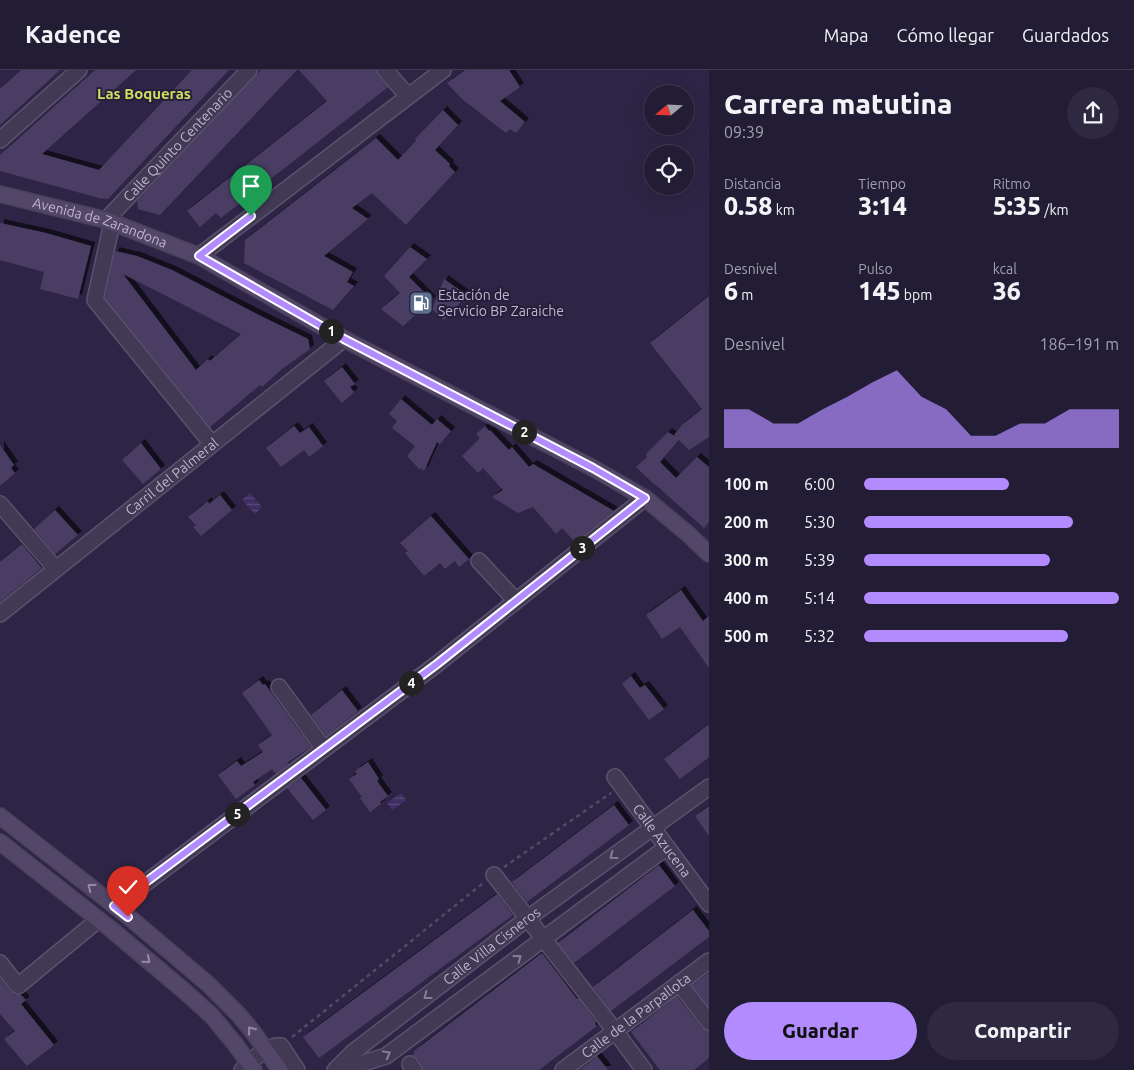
<!DOCTYPE html>
<html lang="es">
<meta charset="utf-8">
<style>
body{margin:0;font-family:Ubuntu,sans-serif;background:#2e2940;color:#f1f3f6;height:100vh;display:flex;flex-direction:column;font-size:19px;white-space:nowrap}
*{box-sizing:border-box;margin:0}
p{font-size:16px;color:#a2a1ac}
.icon{flex:none;width:28px;height:28px;fill:none;stroke:currentColor;stroke-width:2;stroke-linecap:round;stroke-linejoin:round}
.map{position:relative;flex:1;overflow:hidden}
.side{display:flex;flex-direction:column;background:#221c34;width:425px}
.side>*{flex:none}
.needle{width:32px;rotate:251deg}
.fabs{position:absolute;left:644px;top:15px;display:grid;gap:10px}
.fabs a{display:grid;place-items:center;width:50px;height:50px;border-radius:50%;background:#221c34;box-shadow:0 5px 20px #0002,0 0 0 1px #3f3a4f;font-size:25px}
.pin{position:absolute;display:grid;place-items:center;width:42px;height:42px;color:#fff;margin:-51px -21px;border-radius:50% 50% 50% 0;rotate:-45deg;box-shadow:0 0 5px #0007}
.pin .icon{rotate:45deg}
.km{position:absolute;width:25px;height:25px;margin:-12px;border-radius:50%;background:#222;color:#fff;font-size:14px;line-height:25px;text-align:center}
.round{display:grid;place-items:center;flex:none;width:52px;height:52px;border-radius:26px;background:#2e2940}
.summary{display:flex;align-items:center;justify-content:space-between;height:85px;padding:0 15px}
h1{font-size:28px;font-weight:800;line-height:38px}
.stats{display:grid;grid-template-columns:repeat(3,1fr);gap:8px;height:85px;padding:5px 15px}
.stats div{display:grid;align-content:center}
.stats b{font-size:25px;font-weight:800}
.stats small{font-size:14px;font-weight:400}
.stats p{font-size:14px}
.chart{height:140px;padding:10px 15px}
.chart p{display:flex;justify-content:space-between}
.chart svg{width:100%;height:90px;margin-top:5px;fill:#b28cff;opacity:.7}
.cta{display:flex;gap:10px;margin-top:auto;padding:10px 15px}
.cta a{flex:1;height:58px;border-radius:30px;background:#b28cff;color:#111;font-size:20px;font-weight:800;line-height:58px;text-align:center}
.cta a+a{background:#2e2940;color:#f1f3f6}
ul{padding:0 15px;list-style:none;font-size:16px}
li{display:grid;grid-template-columns:80px 60px 1fr;align-items:center;height:38px}
li i{height:12px;border-radius:6px;background:#b28cff}
header{display:flex;align-items:center;gap:30px;box-sizing:border-box;height:70px;padding:0 25px;background:#221c34;border-bottom:1px solid #3f3a4f}
header strong{font-size:24px}
nav{display:flex;gap:28px;margin-inline-start:auto;font-size:18px}
main{display:flex;flex:1;min-height:0}
.map>svg:first-child{display:block}
.water{fill:url(#water-rules)}
.building{fill:#4a3e63;fill-rule:evenodd;filter:url(#shadow)}
.lines{fill:none;stroke-linecap:round;stroke-linejoin:round}
.street-casing{stroke:#5a526d;stroke-width:18}
.secondary-casing{stroke:#49405c;stroke-width:18}
.path{stroke:#4a4f67;stroke-width:2.5;stroke-dasharray:4 4;stroke-linecap:butt}
.street{stroke:#423955;stroke-width:15}
.secondary{stroke:#534769;stroke-width:15}
.oneway{stroke:#877e98}
.oneway2{stroke:#948aa6}
.route-casing{stroke:#fff;stroke-width:10}
.route{stroke:#b28cff;stroke-width:6}
.labels{text-anchor:middle;dominant-baseline:central;stroke-width:4;stroke-linejoin:round;paint-order:stroke}
.street-label{font-size:14px;fill:#bfb7ce;stroke:#271e3b}
.poi-label{font-size:14px;fill:#bfb7ce;stroke:#271e3b;text-anchor:start}
.neighbourhood-label{font-size:15px;font-weight:bold;fill:#cde160;stroke:#271e3b}
</style>
<header>
<strong>Kadence</strong>
<nav><a>Mapa</a><a>Cómo llegar</a><a>Guardados</a></nav>
</header>
<main>
<div class="map">
<svg width="709" height="1000" viewBox="0 0 709 1000">
<defs>
<pattern id="water-rules" width="6" height="5" patternUnits="userSpaceOnUse" patternTransform="scale(1.25)"><rect width="6" height="5" fill="#3f2e64"/><path d="M0 2.5h6" fill="none" stroke="#594a79"/></pattern>
<filter id="shadow"><feDropShadow dx="4" dy="-4" stdDeviation="0" flood-color="#0009"/></filter>
</defs>
<rect width="100%" height="100%" fill="#2e2546"/>
<g class="water">
<polygon points="250,423 262,437 255,444 242,430"/>
<polygon points="401,723 406,730 392,740 387,733"/>
</g>
<g class="building">
<polygon points="21,0 60,0 0,55 0,19"/>
<polygon points="95,0 136,0 42,84 99,100 192,0 229,0 108,129 103,128 103,129 0,101 0,85"/>
<polygon points="261,0 297,0 160,145 138,139 137,131"/>
<polygon points="299,0 376,0 378,6 388,17 221,148 216,143 200,157 187,141 327,31"/>
<polygon points="465,0 509,0 520,17 500,31 525,52 516,63 510,59 506,63 462,29 447,13"/>
<polygon points="443,40 458,55 435,80 450,94 449,96 455,102 406,155 372,123 352,138 368,149 324,186 353,202 347,212 354,216 333,240 244,193 245,170 376,68 398,90 416,71 415,69"/>
<polygon points="0,153 46,163 91,176 78,229 40,219 44,202 0,190"/>
<polygon points="410,177 427,189 409,207 432,230 403,256 381,239 400,223 384,206"/>
<path d="M115,181L137,186L172,200L261,246L308,269L310,279L282,299L262,317L260,315L210,357L105,228ZM123,204L241,264L210,291L208,289L196,300Z"/>
<polygon points="444,209 464,223 465,228 444,250 432,239"/>
<polygon points="709,226 709,367 689,380 679,370 660,392 676,408 697,387 709,397 709,452 704,458 656,415 655,415 636,397 647,387 646,384 668,362 676,367 674,365 682,355 702,339 650,273"/>
<polygon points="342,297 355,314 350,317 354,322 342,333 324,311"/>
<polygon points="401,329 432,355 437,349 451,361 440,374 437,372 424,401 421,398 420,400 407,386 415,376 392,358 397,351 389,344"/>
<polygon points="294,356 300,363 309,357 323,376 309,387 304,380 281,397 266,378"/>
<polygon points="485,356 489,361 490,360 509,380 512,377 529,397 533,394 614,441 575,472 562,458 556,464 533,437 518,443 492,427 503,420 483,398 478,403 462,386 480,368 476,364"/>
<polygon points="141,373 161,399 143,414 122,390"/>
<polygon points="0,375 14,395 11,398 15,403 0,416"/>
<polygon points="220,425 232,440 201,466 193,457 196,455 188,447 208,431 209,434"/>
<polygon points="55,440 78,465 55,484 34,459"/>
<polygon points="431,446 469,489 459,497 455,491 445,499 440,493 424,506 405,483 408,481 400,473"/>
<polygon points="22,474 42,498 0,532 0,492"/>
<polygon points="681,520 703,551 709,546 709,598 680,557 662,569 646,545"/>
<polygon points="631,606 640,618 645,615 664,639 649,650 622,614"/>
<polygon points="259,610 263,615 265,614 311,677 288,692 289,693 276,704 272,699 253,712 255,715 236,729 218,705 237,691 241,696 263,682 258,675 272,665 242,623"/>
<polygon points="342,620 358,641 326,666 311,645"/>
<polygon points="709,654 709,687 680,709 664,689"/>
<polygon points="368,692 379,709 377,711 388,726 380,732 381,734 370,742 360,728 362,727 349,709 357,704 355,701"/>
<polygon points="301,708 326,740 313,750 287,718"/>
<polygon points="614,735 629,755 527,832 512,812"/>
<polygon points="709,736 709,766 695,746"/>
<polygon points="659,795 675,816 574,893 558,873"/>
<polygon points="497,824 513,845 319,988 303,967"/>
<polygon points="693,840 709,861 709,867 611,941 593,917"/>
<polygon points="542,883 559,905 577,929 578,928 596,952 595,954 597,956 539,1000 423,1000 422,995 418,989 412,985 415,983 414,981"/>
<polygon points="709,903 709,937 692,915"/>
<polygon points="0,908 11,922 15,925 21,925 26,930 21,934 54,975 27,996 4,969 15,961 0,944"/>
<polygon points="677,926 702,958 705,960 709,961 709,988 694,1000 660,1000 631,962"/>
<polygon points="597,986 608,1000 580,1000"/>
</g>
<g class="lines">
<g class="street-casing">
<g id="street">
<polyline points="385,0 408,26"/>
<polyline points="0,70 79,0"/>
<path id="s1" d="M106,150L249,0"/>
<polyline points="112,153 95,230 212,374"/>
<polyline points="199,186 443,0"/>
<polyline points="0,434 56,499"/>
<polyline points="479,491 516,531"/>
<path id="s2" d="M0,544L344,269"/>
<polyline points="279,617 324,679"/>
<path id="s3" d="M615,707L709,834"/>
<polyline points="494,805 615,961 644,1000"/>
<polyline points="115,836 437,594 645,428"/>
<polyline points="0,893 18,916 98,850"/>
<polyline points="679,913 709,952"/>
<polyline points="410,994 414,1000"/>
<path d="M242,1000C251,991 268,974 281,976L297,1000"/>
<path id="s4" d="M335,1000L352,983L528,848L709,717"/>
<polyline points="341,1000 386,986 667,777"/>
<path id="s5" d="M563,1000L709,891"/>
</g>
</g>
<g class="secondary-casing">
<g id="secondary">
<path id="s6" d="M0,124L106,150L199,186L344,269L593,398L645,428L688,464L709,484"/>
<polyline points="0,746 129,847 208,914 239,945 253,962 280,1000"/>
<polyline points="0,772 112,860 182,919 212,946 235,974 254,1000"/>
</g>
</g>
<g class="path">
<polyline points="504,797 611,723"/>
<polyline points="292,967 482,814"/>
</g>
<use href="#street" class="street"/>
<use href="#secondary" class="secondary"/>
</g>
<defs><path id="oneway-chevron" d="M-2-3.5L2.5 0L-2 3.5" fill="none" stroke-width="1.6" stroke-linecap="round" stroke-linejoin="round" transform="scale(1.25)"/></defs>
<g class="oneway">
<use href="#oneway-chevron" transform="translate(613 786) rotate(144)"/>
<use href="#oneway-chevron" transform="translate(518 888) rotate(-36)"/>
<use href="#oneway-chevron" transform="translate(427 926) rotate(143)"/>
<use href="#oneway-chevron" transform="translate(387 984) rotate(-29)"/>
</g>
<g class="oneway2">
<use href="#oneway-chevron" transform="translate(91 817) rotate(-142)"/>
<use href="#oneway-chevron" transform="translate(147 890) rotate(40)"/>
<use href="#oneway-chevron" transform="translate(251 960) rotate(-128)"/>
</g>
<g class="lines">
<g class="route-casing">
<polyline id="route" points="128,847 114,836 437,594 645,428 593,398 344,269 199,186 251,146"/>
</g>
<use href="#route" class="route"/>
</g>
<defs>
<g id="fuel-square" transform="scale(1.25)"><rect x="-9" y="-9" width="18" height="18" rx="4" fill="#5c6f8a" stroke="#271e3b"/><path d="M-5.5-6h7V0h2V4h1.3V-2.5L3-4.5l.8-.8L6-3V5H2.5V1h-1V6h-7ZM-4.2-4.7v3.2H.2V-4.7Z" fill="#fff"/></g>
</defs>
<g fill-rule="evenodd">
<use href="#fuel-square" x="421" y="233"/>
</g>
<g class="labels">
<g class="street-label">
<text stroke="none"><textPath href="#s1" startOffset="104">Calle Quinto Centenario</textPath></text>
<text stroke="none"><textPath href="#s6" startOffset="104">Avenida de Zarandona</textPath></text>
<text stroke="none"><textPath href="#s2" startOffset="220">Carril del Palmeral</textPath></text>
<text stroke="none"><textPath href="#s3" startOffset="79">Calle Azucena</textPath></text>
<text stroke="none"><textPath href="#s4" startOffset="200">Calle Villa Cisneros</textPath></text>
<text stroke="none"><textPath href="#s5" startOffset="91">Calle de la Parpallota</textPath></text>
</g>
<g class="poi-label">
<text x="438" y="225">Estación de<tspan x="438" dy="16">Servicio BP Zaraiche</tspan></text>
</g>
<g class="neighbourhood-label">
<text x="144" y="23">Las Boqueras</text>
</g>
</g>
</svg>
<div class="fabs">
<a><svg class="needle" viewBox="-14 -14 28 28"><path d="M0-13l5 13h-10z" fill="#e53935"/><path d="M0 13l5-13h-10z" fill="#a2a1ac"/></svg></a>
<a><svg class="icon" aria-label="locate" viewBox="0 0 24 24"><circle cx="12" cy="12" r="6"/><path d="M12 2v4M12 18v4M2 12h4M18 12h4"/></svg></a>
</div>
<div class="pin" style="left:251px;top:146px;background:#1e9e55"><svg class="icon" aria-label="arrive" viewBox="0 0 24 24"><path d="M6 21V4h12l-3 4 3 4H6"/></svg></div>
<div class="pin" style="left:128px;top:847px;background:#d93025"><svg class="icon" aria-label="check" viewBox="0 0 24 24"><path d="M5 12l5 5 9-10"/></svg></div>
<b class="km" style="left:331px;top:261px">1</b>
<b class="km" style="left:524px;top:362px">2</b>
<b class="km" style="left:582px;top:478px">3</b>
<b class="km" style="left:411px;top:613px">4</b>
<b class="km" style="left:237px;top:744px">5</b>
</div>
<section class="side">
<div class="summary"><div><h1>Carrera matutina</h1><p>09:39</p></div><a class="round"><svg class="icon" aria-label="share" viewBox="0 0 24 24"><path d="M12 15V3M7 8l5-5 5 5M5 13v7h14v-7"/></svg></a></div>
<div class="stats">
<div><p>Distancia</p><b>0.58<small> km</small></b></div>
<div><p>Tiempo</p><b>3:14</b></div>
<div><p>Ritmo</p><b>5:35<small> /km</small></b></div>
</div>
<div class="stats">
<div><p>Desnivel</p><b>6<small> m</small></b></div>
<div><p>Pulso</p><b>145<small> bpm</small></b></div>
<div><p>kcal</p><b>36</b></div>
</div>
<div class="chart"><p><span>Desnivel</span>186–191 m</p>
<svg viewBox="0 0 160 44" preserveAspectRatio="none"><path d="M0 44V25L10 25L20 32L30 32L40 25L50 19L60 12L70 6L80 19L90 25L100 38L110 38L120 32L130 32L140 25L150 25L160 25V44z"/></svg>
</div>
<ul>
<li><b>100 m</b>6:00<i style="width:57%"></i></li>
<li><b>200 m</b>5:30<i style="width:82%"></i></li>
<li><b>300 m</b>5:39<i style="width:73%"></i></li>
<li><b>400 m</b>5:14<i style="width:100%"></i></li>
<li><b>500 m</b>5:32<i style="width:80%"></i></li>
</ul>
<div class="cta"><a>Guardar</a><a>Compartir</a></div>
</section>
</main>
